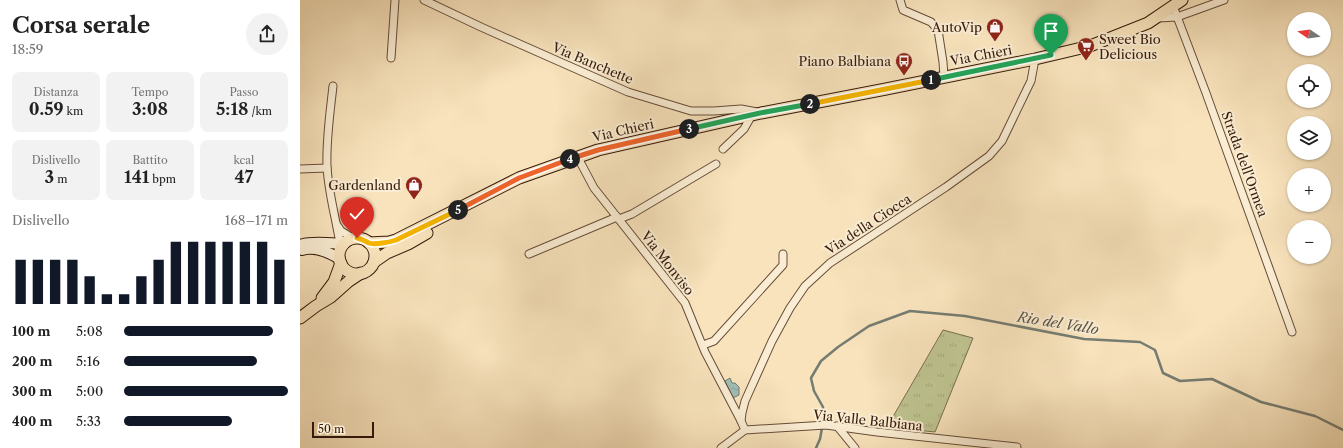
<!DOCTYPE html>
<html lang="it">
<meta charset="utf-8">
<style>
body{margin:0;font-family:"Libre Caslon Text",serif;background:#f2f2f2;color:#222;height:100vh;display:flex;flex-direction:column;font-size:15px;white-space:nowrap}
*{box-sizing:border-box;margin:0}
p{font-size:13px;color:#767676}
.icon{flex:none;width:22px;height:22px;fill:none;stroke:currentColor;stroke-width:2;stroke-linecap:round;stroke-linejoin:round}
.map{position:relative;flex:1;overflow:hidden}
.sheet{display:flex;flex-direction:column;background:#fff;width:300px}
.sheet>*{flex:none}
.needle{width:26px;rotate:283deg}
.controls{position:absolute;left:987px;top:12px;display:grid;gap:8px}
.controls a{display:grid;place-items:center;width:44px;height:44px;border-radius:50%;background:#fff;box-shadow:0 1px 3px #0004;font-size:20px}
.scale{position:absolute;left:12px;bottom:10px;width:62px;box-sizing:border-box;padding-left:4px;border:2px solid #361a0b;border-top:0;font-size:11px;line-height:14px;white-space:nowrap;color:#361a0b;-webkit-text-stroke:3px #faedd3;paint-order:stroke}
.pin{position:absolute;display:grid;place-items:center;width:34px;height:34px;color:#fff;margin:-41px -17px;border-radius:50% 50% 50% 0;rotate:-45deg;box-shadow:0 0 4px #0007}
.pin .icon{rotate:45deg}
.km{position:absolute;width:20px;height:20px;margin:-10px;border-radius:50%;background:#222;color:#fff;font-size:11px;line-height:20px;text-align:center}
.round{display:grid;place-items:center;flex:none;width:42px;height:42px;border-radius:21px;background:#f2f2f2}
.headline{display:flex;align-items:center;justify-content:space-between;height:68px;padding:0 12px}
h1{font-size:22px;font-weight:700;line-height:30px}
.metrics{display:grid;grid-template-columns:repeat(3,1fr);gap:6px;height:68px;padding:4px 12px}
.metrics div{display:grid;align-content:center;border-radius:8px;background:#f2f2f2;text-align:center}
.metrics b{font-size:17px;font-weight:700}
.metrics small{font-size:11px;font-weight:400}
.metrics p{font-size:11px}
.chart{height:112px;padding:8px 12px}
.chart p{display:flex;justify-content:space-between}
.chart svg{width:100%;height:72px;margin-top:4px;stroke:#111827;stroke-width:6}
ul{padding:0 12px;list-style:none;font-size:13px}
li{display:grid;grid-template-columns:64px 48px 1fr;align-items:center;height:30px}
li i{height:10px;border-radius:5px;background:#111827}
main{display:flex;flex:1;min-height:0}
.map>svg:first-child{display:block}
.grass{fill:url(#grass-tufts);stroke:#7a6f4e}
.water{fill:url(#water-ripples);stroke:#757c72}
.lines{fill:none;stroke-linecap:round;stroke-linejoin:round}
.stream{stroke:#757c72;stroke-width:2.5}
.minor-casing{stroke:#664c37;stroke-width:9}
.secondary-casing{stroke:#361a0b;stroke-width:12}
.primary-casing{stroke:#361a0b;stroke-width:13}
.minor{stroke:#faedd3;stroke-width:7}
.secondary{stroke:#faedd3;stroke-width:10}
.primary{stroke:#f8e3bc;stroke-width:11}
.split-1-casing{stroke:#fff;stroke-width:8}
.split-2-casing{stroke:#fff;stroke-width:8}
.split-3-casing{stroke:#fff;stroke-width:8}
.split-4-casing{stroke:#fff;stroke-width:8}
.split-5-casing{stroke:#fff;stroke-width:8}
.split-6-casing{stroke:#fff;stroke-width:8}
.split-1{stroke:#22a559;stroke-width:5}
.split-2{stroke:#f5b400;stroke-width:5}
.split-3{stroke:#22a559;stroke-width:5}
.split-4{stroke:#f0652b;stroke-width:5}
.split-5{stroke:#f0652b;stroke-width:5}
.split-6{stroke:#f5b400;stroke-width:5}
.labels{text-anchor:middle;dominant-baseline:central;stroke-width:4;stroke-linejoin:round;paint-order:stroke}
.poi-label{font-size:13px;fill:#361a0b;stroke:#faedd3;text-anchor:end}
.street-label{font-size:13px;fill:#361a0b;stroke:#faedd3}
.water-label{font-size:14px;font-style:italic;fill:#5b5347;stroke:#faedd3}
</style>
<main>
<section class="sheet">
<div class="headline"><div><h1>Corsa serale</h1><p>18:59</p></div><a class="round"><svg class="icon" aria-label="share" viewBox="0 0 24 24"><path d="M12 15V3M7 8l5-5 5 5M5 13v7h14v-7"/></svg></a></div>
<div class="metrics">
<div><p>Distanza</p><b>0.59<small> km</small></b></div>
<div><p>Tempo</p><b>3:08</b></div>
<div><p>Passo</p><b>5:18<small> /km</small></b></div>
</div>
<div class="metrics">
<div><p>Dislivello</p><b>3<small> m</small></b></div>
<div><p>Battito</p><b>141<small> bpm</small></b></div>
<div><p>kcal</p><b>47</b></div>
</div>
<div class="chart"><p><span>Dislivello</span>168–171 m</p>
<svg viewBox="0 0 160 44" preserveAspectRatio="none"><path d="M5 44V17M15 44V17M25 44V17M35 44V17M45 44V27M55 44V38M65 44V38M75 44V27M85 44V17M95 44V6M105 44V6M115 44V6M125 44V6M135 44V6M145 44V6M155 44V17"/></svg>
</div>
<ul>
<li><b>100 m</b>5:08<i style="width:91%"></i></li>
<li><b>200 m</b>5:16<i style="width:81%"></i></li>
<li><b>300 m</b>5:00<i style="width:100%"></i></li>
<li><b>400 m</b>5:33<i style="width:66%"></i></li>
</ul>
</section>
<div class="map">
<svg width="1043" height="448" viewBox="0 0 1043 448">
<defs>
<pattern id="grass-tufts" width="24" height="20" patternUnits="userSpaceOnUse"><rect width="24" height="20" fill="#bec490"/><path d="M3 7l-1-3M5 7V3M7 7l1-3M15 17l-1-3M17 17v-4M19 17l1-3" fill="none" stroke="#a4a87b"/></pattern>
<pattern id="water-ripples" width="26" height="14" patternUnits="userSpaceOnUse"><rect width="26" height="14" fill="#9fbdb7"/><path d="M2 4q2-2 4 0t4 0M15 11q2-2 4 0t4 0" fill="none" stroke="#8aa29c"/></pattern>
</defs>
<rect width="100%" height="100%" fill="#f8e3bc"/>
<filter id="stains"><feTurbulence type="fractalNoise" baseFrequency=".005" numOctaves="4"/><feColorMatrix values="0 0 0 0 .2 0 0 0 0 .09 0 0 0 0 .02 0 0 0 .5 -.17"/></filter>
<radialGradient id="worn" r=".72"><stop offset=".6" stop-color="#630" stop-opacity="0"/><stop offset="1" stop-color="#630" stop-opacity=".3"/></radialGradient>
<polygon class="grass" points="643,330 673,338 635,432 587,427"/>
<polygon class="water" points="430,378 432,383 435,383 439,387 439,395 433,398 425,381"/>
<g class="lines">
<g class="stream">
<polyline points="523,422 523,407 514,391 511,378 521,361 538,347 569,326 610,311 665,316 784,339 840,342 855,350 863,373 880,381 912,379 961,402 1015,416 1043,430"/>
<polyline points="516,448 520,439 522,428"/>
</g>
<g class="minor-casing">
<g id="minor">
<polyline points="124,0 181,27 328,92 391,111 414,111 441,109 457,112"/>
<polyline points="600,0 603,10 631,22 638,30 643,62 644,77"/>
<polyline points="873,6 906,93 992,332"/>
<polyline points="858,18 877,17 924,0"/>
<polyline points="91,58 95,0"/>
<path d="M33,86C30,113 26,140 27,166C28,189 34,211 38,233L39,238L45,243"/>
<polyline points="423,149 444,129 452,115"/>
<polyline points="277,156 294,188 317,217 385,303 405,352 441,421"/>
<polyline points="0,169 27,168"/>
<polyline points="319,219 332,214 416,164"/>
<polyline points="37,225 41,231 53,238"/>
<polyline points="229,254 317,217"/>
<polyline points="403,345 414,341 483,265 483,254"/>
<polyline points="537,426 555,448"/>
<polyline points="445,430 441,421 442,413 445,401 472,341 490,308 505,286 530,263 646,187 689,156 702,141 728,87 731,81 735,59"/>
<polyline points="421,448 445,430 526,425 577,432 717,447"/>
</g>
</g>
<g class="secondary-casing">
<g id="secondary">
<path d="M0,245C15,240 30,245 45,243"/>
<path d="M2,250C15,246 28,252 40,259"/>
</g>
</g>
<g class="primary-casing">
<g id="primary">
<circle cx="57" cy="256" r="18"/>
<polyline points="69,243 89,242 96,240 219,178 298,150 461,113 586,89 735,59 790,46 848,23 882,0"/>
<polyline points="74,262 87,253 108,244 127,233"/>
<polyline points="22,298 34,282 41,263"/>
<polyline points="0,318 16,306 31,297 49,281 61,273"/>
</g>
</g>
<use href="#minor" class="minor"/>
<use href="#secondary" class="secondary"/>
<use href="#primary" class="primary"/>
</g>
<g class="lines">
<g class="split-1-casing">
<polyline id="split-1" points="631,80 751,55"/>
</g>
<g class="split-2-casing">
<polyline id="split-2" points="510,104 631,80"/>
</g>
<g class="split-3-casing">
<polyline id="split-3" points="389,129 460,113 510,104"/>
</g>
<g class="split-4-casing">
<polyline id="split-4" points="270,159 298,150 389,129"/>
</g>
<g class="split-5-casing">
<polyline id="split-5" points="158,210 219,178 270,159"/>
</g>
<g class="split-6-casing">
<path id="split-6" d="M57,238C62,239 65,241 69,243C75,245 90,242 96,240L158,210"/>
</g>
<use href="#split-1" class="split-1"/>
<use href="#split-2" class="split-2"/>
<use href="#split-3" class="split-3"/>
<use href="#split-4" class="split-4"/>
<use href="#split-5" class="split-5"/>
<use href="#split-6" class="split-6"/>
</g>
<defs>
<g id="shop-pin" transform="scale(0.9)"><path d="M0 17L-7.5 6A9.5 9.5 0 1 1 7.5 6Z" fill="#8f2418" stroke="#faedd3"/><path d="M-5-2.5h2.3a2.7 3.5 0 0 1 5.4 0H5L5.5 6h-11ZM-1.5-2.5h3a1.5 2.3 0 0 0-3 0Z" fill="#fff"/></g>
<g id="supermarket-pin" transform="scale(0.9)"><path d="M0 17L-7.5 6A9.5 9.5 0 1 1 7.5 6Z" fill="#8f2418" stroke="#faedd3"/><path d="M-6-5.5h2.5l.6 2H6L4.5 2H-2.5L-4.4-4H-6ZM-1.5 3.2a1.3 1.3 0 1 0 .1 0ZM3 3.2a1.3 1.3 0 1 0 .1 0Z" fill="#fff"/></g>
<g id="bus-pin" transform="scale(0.9)"><path d="M0 17L-7.5 6A9.5 9.5 0 1 1 7.5 6Z" fill="#8f2418" stroke="#faedd3"/><path d="M-5-6H5V4H4V6H2V4H-2V6H-4V4H-5ZM-3.5-4V0h7V-4ZM-3.5 1.2v1.5H-2V1.2ZM2 1.2v1.5H3.5V1.2Z" fill="#fff"/></g>
</defs>
<g fill-rule="evenodd">
<use href="#shop-pin" x="695" y="27"/>
<use href="#supermarket-pin" x="786" y="46"/>
<use href="#bus-pin" x="604" y="61"/>
<use href="#shop-pin" x="114" y="185"/>
</g>
<g class="labels">
<g class="poi-label">
<text x="682" y="27">AutoVip</text>
<text x="799" y="39" text-anchor="start">Sweet Bio<tspan x="799" dy="15">Delicious</tspan></text>
<text x="591" y="61">Piano Balbiana</text>
<text x="101" y="185">Gardenland</text>
</g>
<g class="street-label">
<text transform="translate(681 55) rotate(-11)">Via Chieri</text>
<text transform="translate(293 63) rotate(23)">Via Banchette</text>
<text transform="translate(323 130) rotate(-13)">Via Chieri</text>
<text transform="translate(945 164) rotate(70)">Strada dell'Ormea</text>
<text transform="translate(568 224) rotate(-33)">Via della Ciocca</text>
<text transform="translate(368 263) rotate(52)">Via Monviso</text>
<text transform="translate(568 420) rotate(6)">Via Valle Balbiana</text>
</g>
<g class="water-label">
<text transform="translate(758 323) rotate(9)">Rio del Vallo</text>
</g>
</g>
<rect width="100%" height="100%" filter="url(#stains)"/>
<rect width="100%" height="100%" fill="url(#worn)"/>
</svg>
<div class="controls">
<a><svg class="needle" viewBox="-14 -14 28 28"><path d="M0-13l5 13h-10z" fill="#e53935"/><path d="M0 13l5-13h-10z" fill="#767676"/></svg></a>
<a><svg class="icon" aria-label="locate" viewBox="0 0 24 24"><circle cx="12" cy="12" r="6"/><path d="M12 2v4M12 18v4M2 12h4M18 12h4"/></svg></a>
<a><svg class="icon" aria-label="layers" viewBox="0 0 24 24"><path d="M12 4l9 5-9 5-9-5zM3 14l9 5 9-5"/></svg></a>
<a>+</a>
<a>−</a>
</div>
<div class="scale">50 m</div>
<div class="pin" style="left:751px;top:55px;background:#1e9e55"><svg class="icon" aria-label="arrive" viewBox="0 0 24 24"><path d="M6 21V4h12l-3 4 3 4H6"/></svg></div>
<div class="pin" style="left:57px;top:238px;background:#d93025"><svg class="icon" aria-label="check" viewBox="0 0 24 24"><path d="M5 12l5 5 9-10"/></svg></div>
<b class="km" style="left:631px;top:80px">1</b>
<b class="km" style="left:510px;top:104px">2</b>
<b class="km" style="left:389px;top:129px">3</b>
<b class="km" style="left:270px;top:159px">4</b>
<b class="km" style="left:158px;top:210px">5</b>
</div>
</main>
